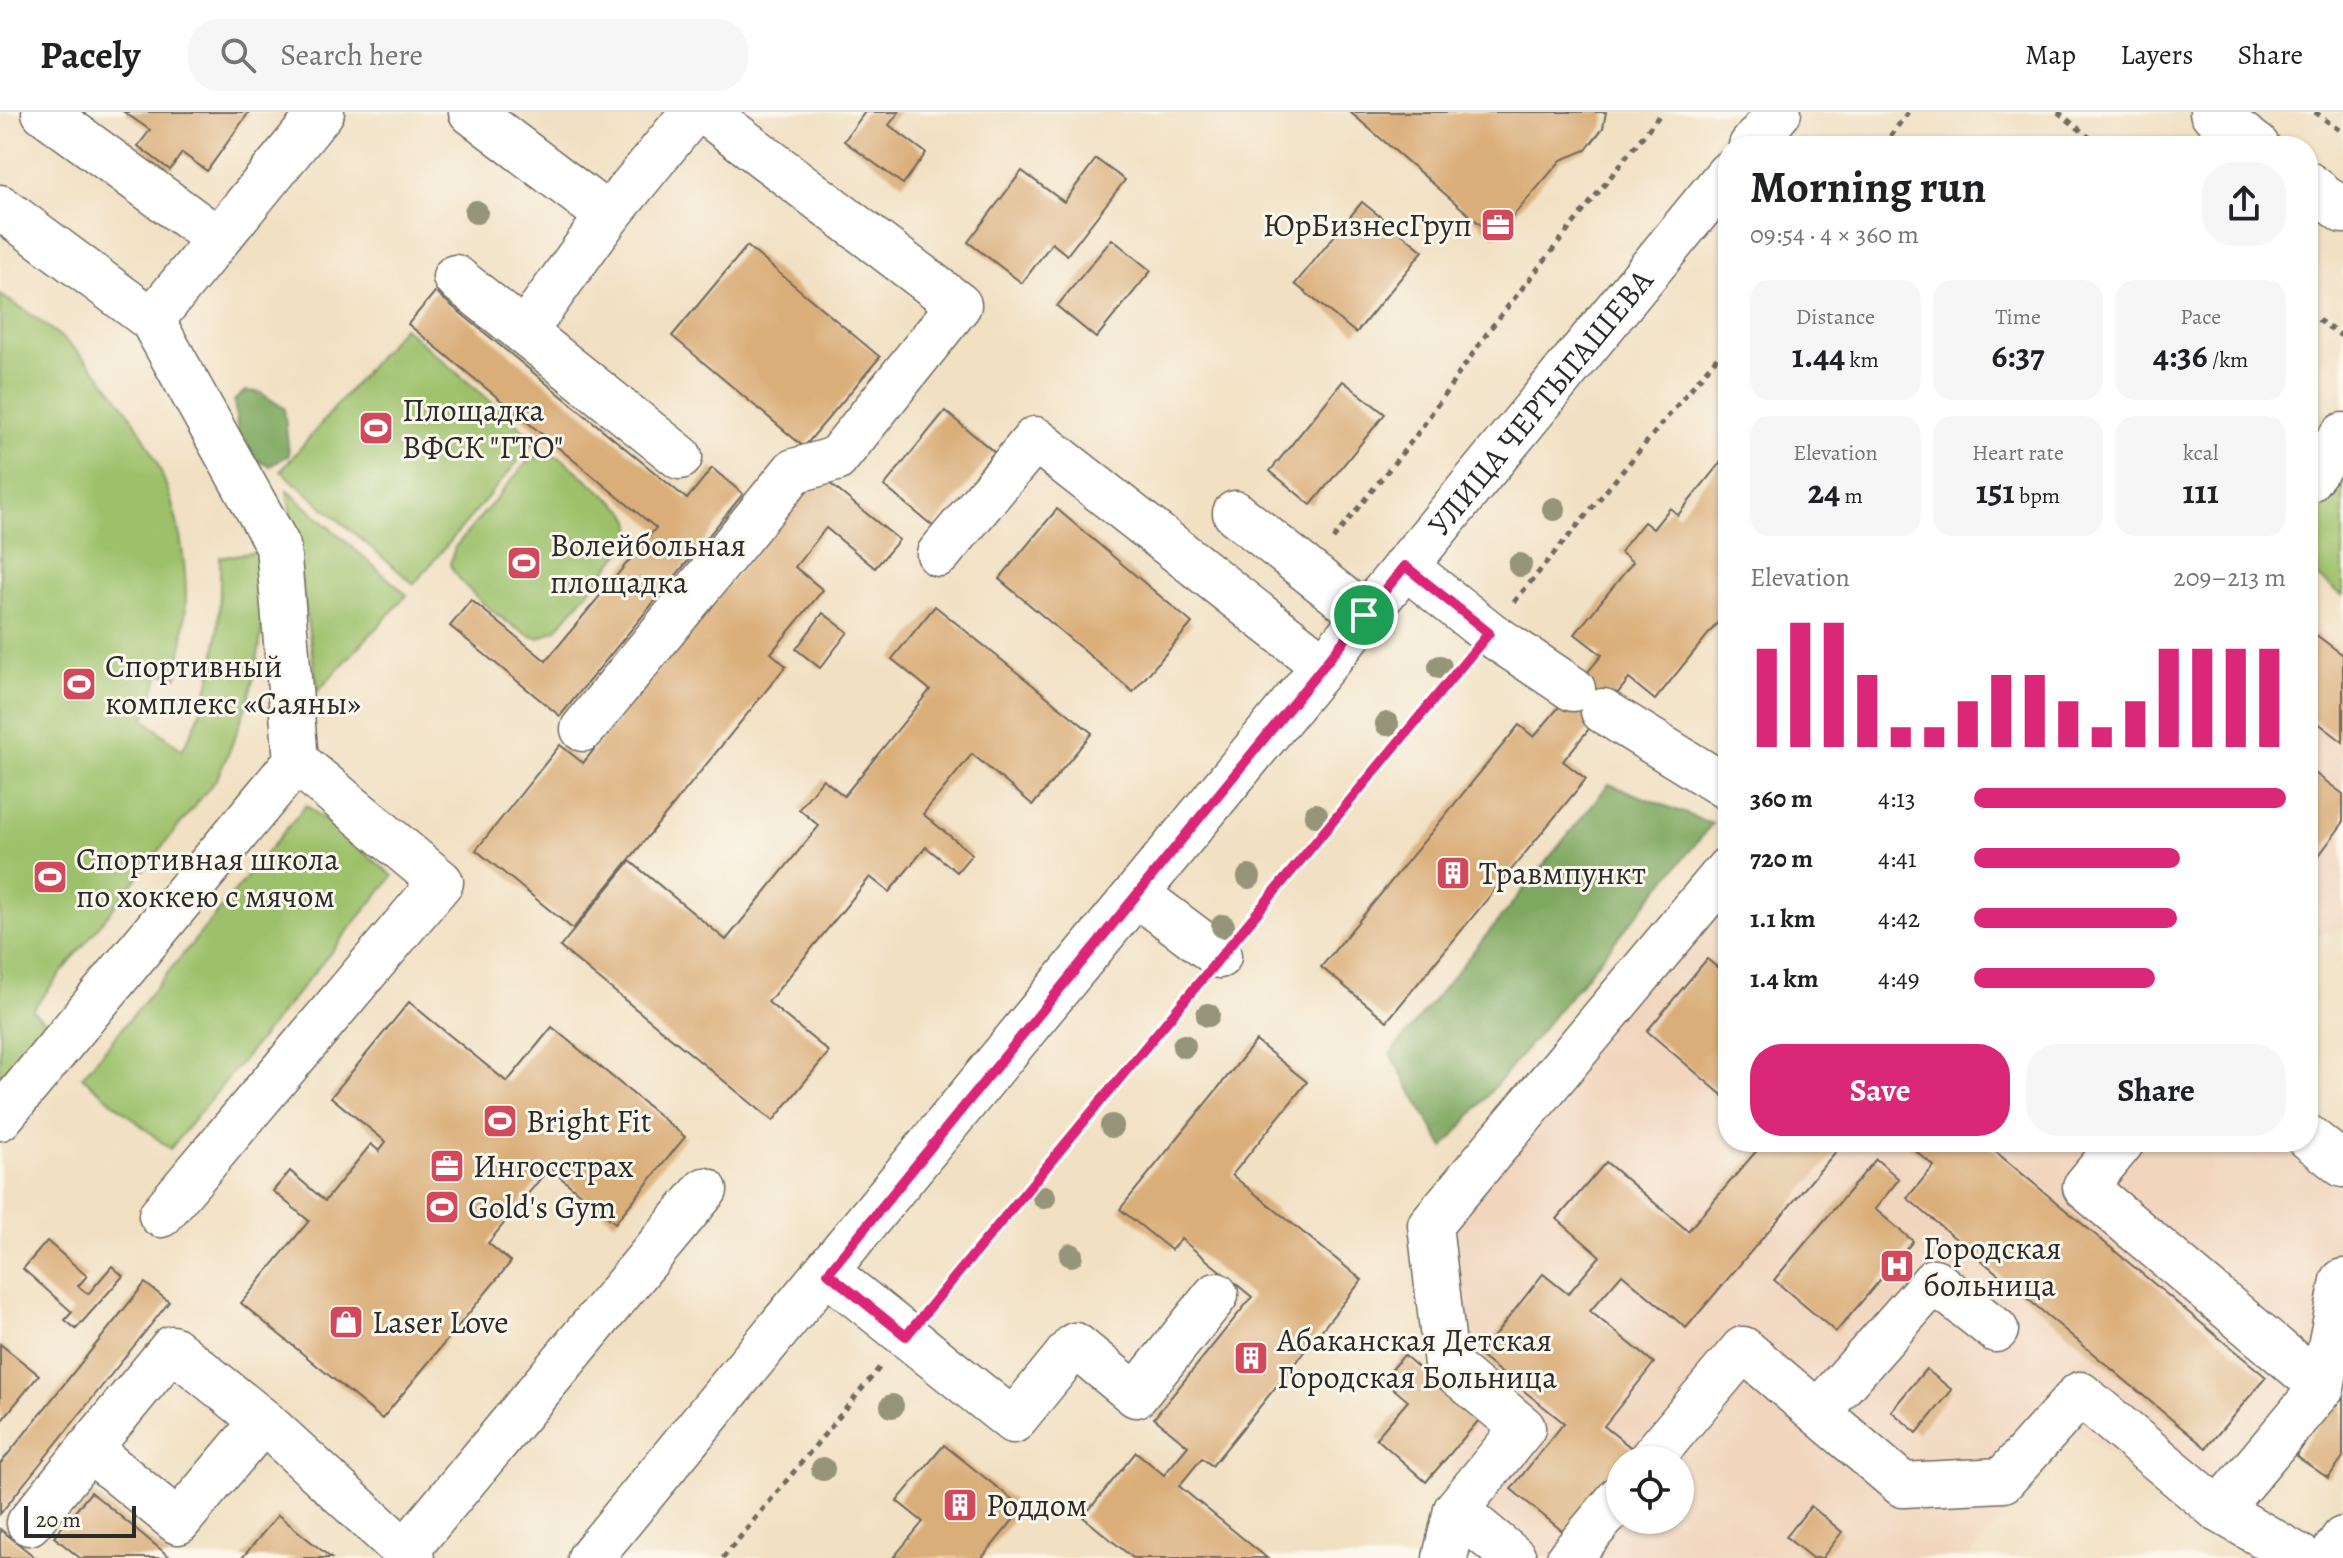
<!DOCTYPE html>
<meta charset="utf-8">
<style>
body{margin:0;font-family:Alegreya,serif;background:#f6f6f6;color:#202124;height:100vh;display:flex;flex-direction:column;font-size:30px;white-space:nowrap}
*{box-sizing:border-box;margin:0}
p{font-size:26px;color:#757577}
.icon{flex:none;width:44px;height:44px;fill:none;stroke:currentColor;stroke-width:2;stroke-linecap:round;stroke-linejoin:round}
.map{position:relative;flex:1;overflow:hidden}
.panel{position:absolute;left:1718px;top:24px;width:600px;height:1016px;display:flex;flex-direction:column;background:#fff;border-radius:32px;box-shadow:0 2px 6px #0004}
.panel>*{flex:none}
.buttons{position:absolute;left:1606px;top:1334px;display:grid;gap:16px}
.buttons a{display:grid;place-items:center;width:88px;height:88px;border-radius:50%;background:#fff;box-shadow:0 2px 6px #0004;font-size:40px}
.scale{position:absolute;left:24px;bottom:20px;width:112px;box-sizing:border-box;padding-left:8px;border:4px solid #2b2b2b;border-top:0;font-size:22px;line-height:28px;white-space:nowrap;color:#2b2b2b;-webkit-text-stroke:6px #fbf7ec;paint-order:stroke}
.pin{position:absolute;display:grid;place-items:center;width:68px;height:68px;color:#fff;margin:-34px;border:4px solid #fff;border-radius:50%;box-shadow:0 2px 8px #0007}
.round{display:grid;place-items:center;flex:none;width:84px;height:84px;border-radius:32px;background:#f6f6f6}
.head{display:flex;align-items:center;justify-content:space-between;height:136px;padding:0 32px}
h1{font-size:44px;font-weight:700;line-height:60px}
.figures{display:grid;grid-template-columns:repeat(3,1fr);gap:12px;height:136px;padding:8px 32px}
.figures div{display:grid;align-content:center;border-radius:20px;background:#f6f6f6;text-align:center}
.figures b{font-size:34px;font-weight:700}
.figures small{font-size:22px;font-weight:400}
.figures p{font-size:22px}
.chart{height:224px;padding:16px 32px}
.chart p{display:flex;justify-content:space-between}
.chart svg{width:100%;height:144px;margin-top:8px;stroke:#db2777;stroke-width:6}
.action{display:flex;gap:16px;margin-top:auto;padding:16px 32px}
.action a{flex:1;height:92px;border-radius:32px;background:#db2777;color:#fff;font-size:32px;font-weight:700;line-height:92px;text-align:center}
.action a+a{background:#f6f6f6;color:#202124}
ul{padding:0 32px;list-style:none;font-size:26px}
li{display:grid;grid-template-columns:128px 96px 1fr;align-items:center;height:60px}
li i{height:20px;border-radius:10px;background:#db2777}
header{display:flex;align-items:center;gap:48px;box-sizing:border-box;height:112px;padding:0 40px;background:#fff;border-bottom:2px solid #e0e0e0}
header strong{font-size:38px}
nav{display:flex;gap:44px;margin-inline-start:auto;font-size:28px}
.search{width:560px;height:72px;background:#f6f6f6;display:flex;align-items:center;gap:20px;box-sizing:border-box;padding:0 28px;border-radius:32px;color:#757577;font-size:30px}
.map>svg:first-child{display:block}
.built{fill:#f1d5bd;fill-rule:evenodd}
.green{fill:#9dc16b;stroke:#64764b;stroke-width:2}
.forest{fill:#7ea75f;stroke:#546945;stroke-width:2}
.building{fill:#daae79}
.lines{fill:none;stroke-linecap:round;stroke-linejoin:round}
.minor-casing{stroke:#706a60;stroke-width:47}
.path{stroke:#706a60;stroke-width:5;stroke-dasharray:6 6;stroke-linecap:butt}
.minor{stroke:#fff;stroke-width:44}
.tree{fill:#979579}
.route-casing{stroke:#fff;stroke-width:16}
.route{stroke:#db2777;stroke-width:10}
.labels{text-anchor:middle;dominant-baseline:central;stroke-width:6;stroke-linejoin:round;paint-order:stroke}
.poi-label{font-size:32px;fill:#2b2b2b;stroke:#fbf7ec;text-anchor:start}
.street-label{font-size:32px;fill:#2b2b2b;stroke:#fbf7ec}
</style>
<header>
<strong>Pacely</strong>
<div class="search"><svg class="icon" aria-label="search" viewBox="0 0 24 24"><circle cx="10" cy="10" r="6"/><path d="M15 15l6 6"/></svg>Search here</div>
<nav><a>Map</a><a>Layers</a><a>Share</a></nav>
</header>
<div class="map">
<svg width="2343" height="1446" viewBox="0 0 2343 1446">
<rect width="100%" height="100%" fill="#fbf7ec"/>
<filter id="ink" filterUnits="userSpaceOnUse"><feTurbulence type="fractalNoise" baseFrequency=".0125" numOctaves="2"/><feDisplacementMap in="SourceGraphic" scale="16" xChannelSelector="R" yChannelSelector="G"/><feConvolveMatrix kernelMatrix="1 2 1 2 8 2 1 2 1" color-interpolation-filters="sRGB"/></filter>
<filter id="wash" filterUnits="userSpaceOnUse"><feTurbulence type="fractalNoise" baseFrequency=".006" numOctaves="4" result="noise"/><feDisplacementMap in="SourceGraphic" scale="32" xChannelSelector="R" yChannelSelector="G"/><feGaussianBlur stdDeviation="1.8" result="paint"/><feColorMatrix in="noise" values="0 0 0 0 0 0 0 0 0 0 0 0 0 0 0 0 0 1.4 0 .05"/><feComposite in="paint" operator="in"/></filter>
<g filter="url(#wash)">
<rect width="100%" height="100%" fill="#f1e0c2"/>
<g class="built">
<polygon points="2308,510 2343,536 2343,815 2308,828"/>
<path d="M1728,741V1030H2283L2343,1076V1231L2195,1407L2079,1319L1967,1446H1526L1452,1391V1067ZM1620,1348H1680V1408H1620Z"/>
</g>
<g class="green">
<path d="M0,183C111,246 182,351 186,480C186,509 182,537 177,565L160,561L144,607L182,638C217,580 221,511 220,445L264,439C267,526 255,587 217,666L32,898L45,910L0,966Z"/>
<polygon points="403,215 536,328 414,472 281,359"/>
<path d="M544,341L561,346L625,399C634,410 635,420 628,432L556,518L539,526C519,525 456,472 450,452L455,435L528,349Z"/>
<polygon points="2343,353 2343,484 2308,457 2308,400"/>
<polygon points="287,378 407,483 318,579"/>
<polygon points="306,693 393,764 170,1037 82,965"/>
</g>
<g class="forest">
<polygon points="245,279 259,280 284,296 289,343 270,354 249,345 238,321 234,289"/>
<polygon points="1609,672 1712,712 1444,1036 1390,942"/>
</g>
<g id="blocks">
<g class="building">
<polygon points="124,0 249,0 207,59 182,41 170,58 138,34 150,18"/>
<polygon points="865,0 899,0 889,13 926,41 903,72 844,29"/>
<polygon points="1350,0 1606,0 1603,16 1586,38 1561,48 1495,125"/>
<polygon points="1096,47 1125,68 1067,143 1052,131 1022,171 968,130 1022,59 1064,90"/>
<polygon points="1362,90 1423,139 1356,221 1295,172"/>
<polygon points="1112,127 1151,159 1096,226 1057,194"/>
<polygon points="747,134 880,245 804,335 672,224"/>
<polygon points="435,180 687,387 712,356 743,382 560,604 450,514 471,488 546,549 656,416 408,212"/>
<polygon points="1343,269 1385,302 1311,393 1270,359"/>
<polygon points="945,299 994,340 934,415 884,374"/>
<polygon points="1728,341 1728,498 1655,588 1629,567 1563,649 1586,667 1387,909 1321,855 1519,613 1534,625 1602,543 1575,522 1633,450 1620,440 1644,410 1653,417 1670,396 1678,403"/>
<polygon points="818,362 899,428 875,456 826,416 795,455 823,478 771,541 786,554 573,817 476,738 560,633 583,651"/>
<polygon points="1057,397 1192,511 1133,580 999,467"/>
<polygon points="935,494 1092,621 1033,693 972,642 923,702 972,742 957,760 926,735 889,780 870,765 768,890 829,940 773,1009 560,835 630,749 726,828 819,714 799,697 823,667 844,684 930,578 892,547"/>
<polygon points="823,501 848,520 820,556 796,537"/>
<polygon points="2315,522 2343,543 2343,630 2308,603 2308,532"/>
<polygon points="2308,656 2343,682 2343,711 2308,758"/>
<polygon points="1707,847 1728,864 1728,988 1647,919"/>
<polygon points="409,890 507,970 552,915 685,1025 615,1111 549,1056 488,1131 511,1150 382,1307 241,1191 309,1109 273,1079 290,1059 325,1089 371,1032 379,1039 386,1030 331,985"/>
<polygon points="1256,929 1307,970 1232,1063 1362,1168 1212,1354 1202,1346 1179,1374 1267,1446 1133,1446 1083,1405 1136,1340 1164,1363 1188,1334 1154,1306 1252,1185 1181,1127 1171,1138 1120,1097"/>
<polygon points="1764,1030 1844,1030 1686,1216 1622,1162 1590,1199 1654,1251 1604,1314 1634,1338 1626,1348 1620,1348 1620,1356 1566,1422 1511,1377 1564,1311 1479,1243 1543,1162 1568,1182 1600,1144 1557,1107 1606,1050 1688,1119"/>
<polygon points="1905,1030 1984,1030 2266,1265 2206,1336 1907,1086 1934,1054"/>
<polygon points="1876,1047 1899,1067 1875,1097 1913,1129 1836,1220 1774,1168"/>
<polygon points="47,1129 87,1164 78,1174 88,1182 112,1154 123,1164 76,1217 65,1208 72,1200 23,1157"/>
<polygon points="145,1171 169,1190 0,1402 0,1352"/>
<polygon points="0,1232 39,1263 3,1307 0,1304"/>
<polygon points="1404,1243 1479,1308 1426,1370 1376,1326 1408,1289 1383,1268"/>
<polygon points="1926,1257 1952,1278 1917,1321 1891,1299"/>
<polygon points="2343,1277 2343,1345 2328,1366 2296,1344"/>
<polygon points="944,1333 1023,1396 982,1446 893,1446 923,1410 897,1389"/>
<polygon points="91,1380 171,1446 80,1446 54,1425"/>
<polygon points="1811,1394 1842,1420 1822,1446 1812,1446 1786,1425"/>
<polygon points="278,1403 331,1446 242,1446"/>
<polygon points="0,1417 36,1446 0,1446"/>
</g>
</g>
</g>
<g filter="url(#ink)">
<use href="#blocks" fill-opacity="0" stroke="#706a60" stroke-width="2"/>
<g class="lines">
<g class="minor-casing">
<g id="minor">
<polyline points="44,0 218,127"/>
<polyline points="471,0 608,104"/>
<polyline points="2212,0 2257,34"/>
<polyline points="1751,34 1779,0"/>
<polyline points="2308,72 2343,99"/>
<polyline points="0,95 152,208 278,434 296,649 0,1006"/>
<polyline points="455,165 680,345"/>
<polyline points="152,208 322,0"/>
<polyline points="524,220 608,104 693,0"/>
<polyline points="2308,368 2343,323"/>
<polyline points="1235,401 1364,503"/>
<polyline points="939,442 1035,327 1323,553"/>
<polyline points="1405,454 1489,521 1573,577"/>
<polyline points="1603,599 1728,676"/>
<polyline points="583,617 794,359 836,347 959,193 705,0"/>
<polyline points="1138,783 1219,844"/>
<polyline points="2308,1025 2343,1053"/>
<polyline points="2122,1030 2085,1075 2322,1275"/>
<polyline points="161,1103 441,770 296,649"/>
<polyline points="828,1161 1013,1309 1075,1233 1136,1283 1216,1183"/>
<polyline points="1818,1300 1934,1169 1996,1218"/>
<polyline points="263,1309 178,1410 89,1337 172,1236 263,1309 412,1446"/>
<polyline points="1650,1348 1743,1237 1903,1373 2003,1368 2080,1282 2219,1398 2302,1446"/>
<polyline points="1456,1398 1514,1446"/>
<polyline points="2219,1398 2322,1275 2343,1169"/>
<polyline points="29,1411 89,1337"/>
<polyline points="405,1440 705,1078"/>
<path id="s1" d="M590,1446C973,987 1348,522 1728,62"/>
<polyline points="1445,1446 1456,1398 1523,1316 1446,1252 1430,1113 1728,757"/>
<polyline points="1569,1446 1620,1385"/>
<polyline points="2330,1446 2343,1427"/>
</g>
</g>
<g class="path">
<polyline points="2058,0 2100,34"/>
<polyline points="2315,0 2343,21"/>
<polyline points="1883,34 1908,0"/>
<polyline points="2308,201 2343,225"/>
<polyline points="1333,427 1415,325 1490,217 1662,0"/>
<polyline points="1514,490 1728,232"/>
<polyline points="1243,816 1464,549"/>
<polyline points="932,1192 1193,876"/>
<polyline points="723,1446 880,1255"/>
</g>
<use href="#minor" class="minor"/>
</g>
<g class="tree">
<circle cx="476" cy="100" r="12"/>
<circle cx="1554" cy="397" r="12"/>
<circle cx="1520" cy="453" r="12"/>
<circle cx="1440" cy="555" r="12"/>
<circle cx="1387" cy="612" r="12"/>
<circle cx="1316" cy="703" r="12"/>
<circle cx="1249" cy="765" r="12"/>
<circle cx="1223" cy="814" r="12"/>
<circle cx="1208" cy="903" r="12"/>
<circle cx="1184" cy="934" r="12"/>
<circle cx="1112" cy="1014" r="12"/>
<circle cx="1044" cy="1085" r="12"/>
<circle cx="1071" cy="1143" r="12"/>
<circle cx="892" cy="1294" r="12"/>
<circle cx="823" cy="1357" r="12"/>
</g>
</g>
<g class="lines" filter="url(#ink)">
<g class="route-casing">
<polygon id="route" points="1405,454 1489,521 906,1224 828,1161"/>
</g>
<use href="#route" class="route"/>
</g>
<defs>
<g id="office-square" transform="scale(1.8)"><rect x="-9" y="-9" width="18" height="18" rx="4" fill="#d1495b" stroke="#fbf7ec"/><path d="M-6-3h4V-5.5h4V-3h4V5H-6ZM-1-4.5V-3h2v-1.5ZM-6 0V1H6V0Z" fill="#fff"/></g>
<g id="stadium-square" transform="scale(1.8)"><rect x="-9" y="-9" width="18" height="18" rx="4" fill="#d1495b" stroke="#fbf7ec"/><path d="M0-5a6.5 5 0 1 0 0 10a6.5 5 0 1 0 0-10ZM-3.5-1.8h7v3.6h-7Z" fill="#fff"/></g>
<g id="building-square" transform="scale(1.8)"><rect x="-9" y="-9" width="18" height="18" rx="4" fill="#d1495b" stroke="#fbf7ec"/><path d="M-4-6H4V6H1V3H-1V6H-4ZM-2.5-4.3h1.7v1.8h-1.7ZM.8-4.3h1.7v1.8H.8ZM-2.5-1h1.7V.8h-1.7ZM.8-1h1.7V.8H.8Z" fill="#fff"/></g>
<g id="hospital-square" transform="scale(1.8)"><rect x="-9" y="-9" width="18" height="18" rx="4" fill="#d1495b" stroke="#fbf7ec"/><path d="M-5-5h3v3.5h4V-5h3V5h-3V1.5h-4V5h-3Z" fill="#fff"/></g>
<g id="shop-square" transform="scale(1.8)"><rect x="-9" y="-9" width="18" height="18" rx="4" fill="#d1495b" stroke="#fbf7ec"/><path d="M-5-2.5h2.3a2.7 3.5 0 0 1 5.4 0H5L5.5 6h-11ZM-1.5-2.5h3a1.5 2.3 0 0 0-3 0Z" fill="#fff"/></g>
</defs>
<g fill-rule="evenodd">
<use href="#office-square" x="1498" y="113"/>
<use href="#stadium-square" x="376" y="316"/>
<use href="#stadium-square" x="524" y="451"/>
<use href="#stadium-square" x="79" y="572"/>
<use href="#building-square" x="1453" y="761"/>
<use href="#stadium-square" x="50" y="765"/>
<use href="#stadium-square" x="500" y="1009"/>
<use href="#office-square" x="447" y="1054"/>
<use href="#stadium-square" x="442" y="1095"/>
<use href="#hospital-square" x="1897" y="1154"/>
<use href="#shop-square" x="346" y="1210"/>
<use href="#building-square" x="1251" y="1246"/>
<use href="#building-square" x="960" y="1393"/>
</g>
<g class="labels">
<g class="poi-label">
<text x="1472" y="113" text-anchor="end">ЮрБизнесГруп</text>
<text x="402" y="298">Площадка<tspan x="402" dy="37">ВФСК "ГТО"</tspan></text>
<text x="550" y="433">Волейбольная<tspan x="550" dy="37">площадка</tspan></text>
<text x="105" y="554">Спортивный<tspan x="105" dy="37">комплекс «Саяны»</tspan></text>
<text x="76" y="747">Спортивная школа<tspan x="76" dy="37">по хоккею с мячом</tspan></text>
<text x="1479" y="761">Травмпункт</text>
<text x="526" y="1009">Bright Fit</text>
<text x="473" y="1054">Ингосстрах</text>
<text x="468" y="1095">Gold's Gym</text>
<text x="1923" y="1136">Городская<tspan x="1923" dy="37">больница</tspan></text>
<text x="372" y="1210">Laser Love</text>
<text x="1277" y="1228">Абаканская Детская<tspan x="1277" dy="37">Городская Больница</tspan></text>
<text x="986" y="1393">Роддом</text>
</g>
<g class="street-label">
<text stroke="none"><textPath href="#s1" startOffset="1496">УЛИЦА ЧЕРТЫГАШЕВА</textPath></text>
</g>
</g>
</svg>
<div class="buttons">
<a><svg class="icon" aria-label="locate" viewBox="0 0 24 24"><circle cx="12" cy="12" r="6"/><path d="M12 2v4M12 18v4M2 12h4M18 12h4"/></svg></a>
</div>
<div class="scale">20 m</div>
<div class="pin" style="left:1364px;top:503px;background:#1e9e55"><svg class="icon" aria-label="arrive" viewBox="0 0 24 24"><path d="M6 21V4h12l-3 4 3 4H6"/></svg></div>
<section class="panel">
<div class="head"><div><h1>Morning run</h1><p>09:54 · 4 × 360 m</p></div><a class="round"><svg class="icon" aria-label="share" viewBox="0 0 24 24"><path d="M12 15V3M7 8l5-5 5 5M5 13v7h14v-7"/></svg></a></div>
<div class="figures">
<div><p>Distance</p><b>1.44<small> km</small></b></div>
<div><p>Time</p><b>6:37</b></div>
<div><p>Pace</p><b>4:36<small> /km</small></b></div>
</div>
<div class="figures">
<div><p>Elevation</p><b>24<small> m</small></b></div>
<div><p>Heart rate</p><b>151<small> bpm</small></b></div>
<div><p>kcal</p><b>111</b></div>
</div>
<div class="chart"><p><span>Elevation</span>209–213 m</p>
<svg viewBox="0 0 160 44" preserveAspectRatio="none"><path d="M5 44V14M15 44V6M25 44V6M35 44V22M45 44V38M55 44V38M65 44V30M75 44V22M85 44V22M95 44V30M105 44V38M115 44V30M125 44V14M135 44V14M145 44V14M155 44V14"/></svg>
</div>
<ul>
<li><b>360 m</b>4:13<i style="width:100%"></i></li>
<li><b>720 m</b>4:41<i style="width:66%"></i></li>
<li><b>1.1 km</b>4:42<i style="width:65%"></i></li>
<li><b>1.4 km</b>4:49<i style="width:58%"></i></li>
</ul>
<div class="action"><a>Save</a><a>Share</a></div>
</section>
</div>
